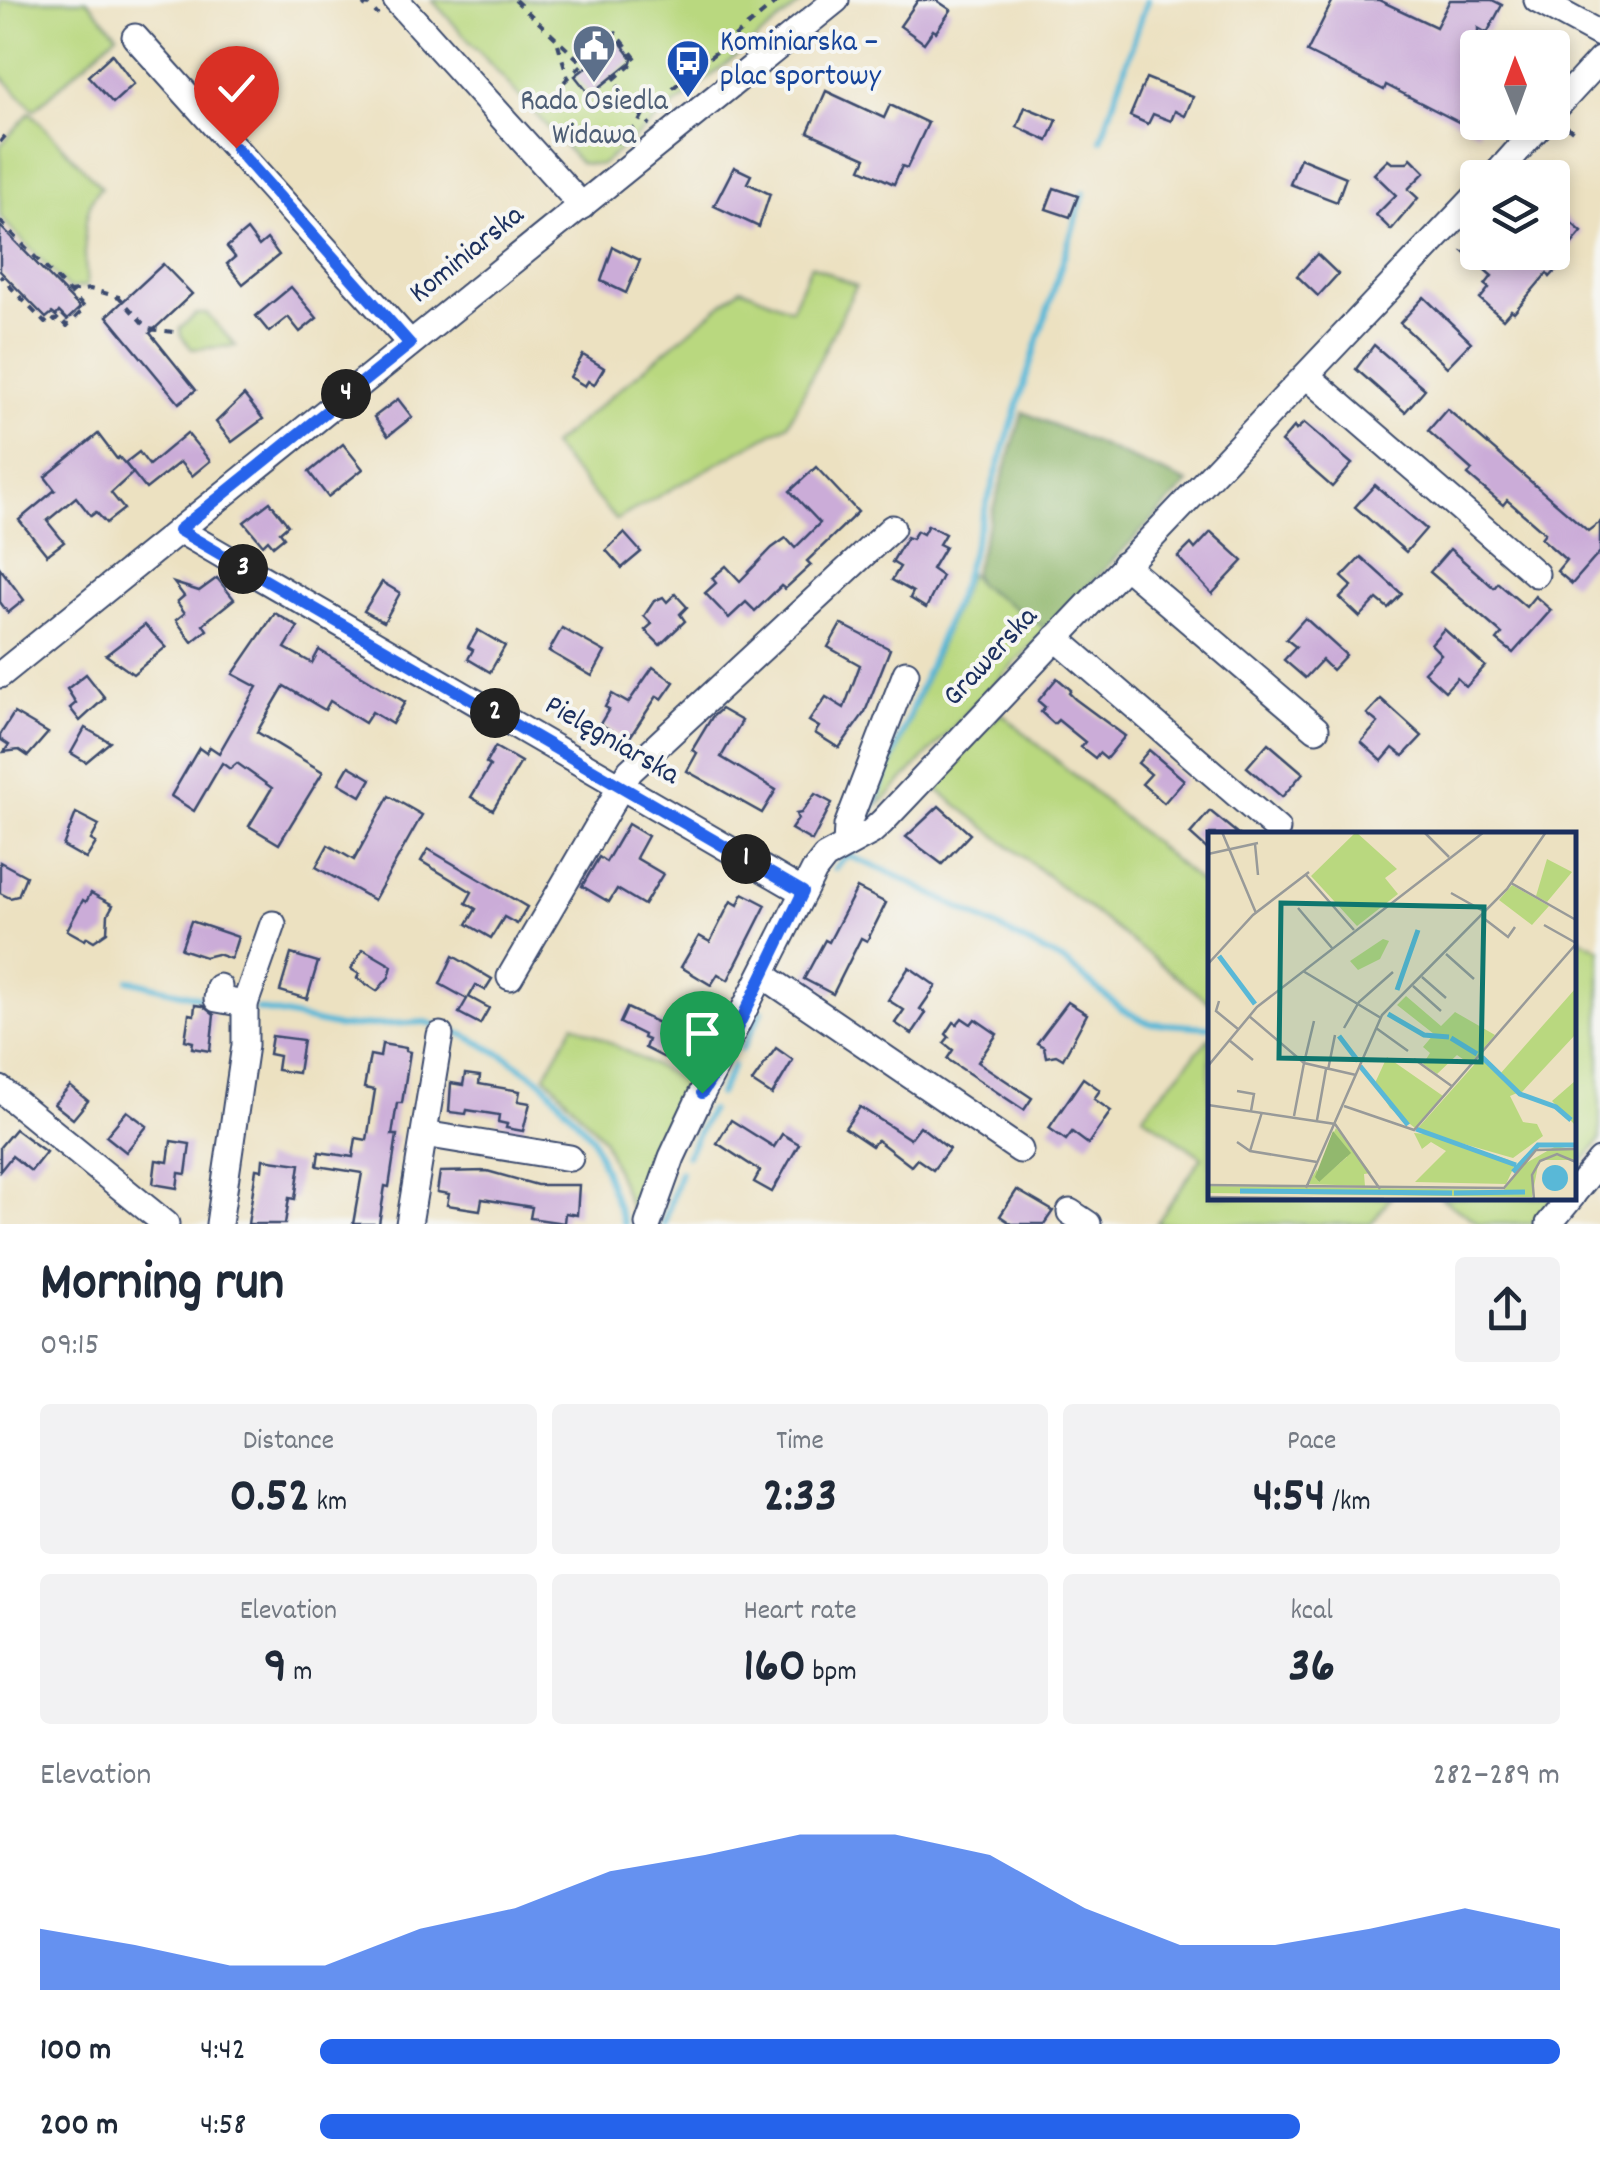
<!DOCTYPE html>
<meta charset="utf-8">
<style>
body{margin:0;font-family:Dekko,sans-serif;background:#f2f2f3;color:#1f2937;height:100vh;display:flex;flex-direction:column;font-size:38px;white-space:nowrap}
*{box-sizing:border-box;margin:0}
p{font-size:32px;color:#747a83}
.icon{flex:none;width:55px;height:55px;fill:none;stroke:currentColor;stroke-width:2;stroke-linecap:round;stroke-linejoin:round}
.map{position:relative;height:1224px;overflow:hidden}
.details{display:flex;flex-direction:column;background:#fff;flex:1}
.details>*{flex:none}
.needle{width:65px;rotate:359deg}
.controls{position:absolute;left:1460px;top:30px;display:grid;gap:20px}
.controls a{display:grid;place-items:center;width:110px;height:110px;border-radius:10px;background:#fff;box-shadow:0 5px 15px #0003;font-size:50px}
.pin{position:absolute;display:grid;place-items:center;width:85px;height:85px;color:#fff;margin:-102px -42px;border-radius:50% 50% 50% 0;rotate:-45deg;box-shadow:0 0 10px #0007}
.pin .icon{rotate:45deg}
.km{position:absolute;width:50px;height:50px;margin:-25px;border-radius:50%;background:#222;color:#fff;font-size:28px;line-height:50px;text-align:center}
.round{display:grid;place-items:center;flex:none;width:105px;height:105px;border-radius:10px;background:#f2f2f3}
.headline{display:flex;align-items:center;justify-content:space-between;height:170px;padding:0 40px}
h1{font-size:55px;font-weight:700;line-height:75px}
.stats{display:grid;grid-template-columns:repeat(3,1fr);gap:15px;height:170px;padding:10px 40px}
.stats div{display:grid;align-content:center;border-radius:10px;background:#f2f2f3;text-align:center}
.stats b{font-size:50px;font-weight:700}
.stats small{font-size:28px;font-weight:400}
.stats p{font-size:28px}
.chart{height:280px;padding:20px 40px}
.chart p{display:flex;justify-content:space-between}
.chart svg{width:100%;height:180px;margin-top:10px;fill:#2563eb;opacity:.7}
ul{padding:0 40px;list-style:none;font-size:32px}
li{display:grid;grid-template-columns:160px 120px 1fr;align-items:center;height:75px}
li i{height:25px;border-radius:12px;background:#2563eb}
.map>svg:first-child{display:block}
.green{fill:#b9d87f;stroke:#6a846e;stroke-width:2.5}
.forest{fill:#92b86e;stroke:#567466;stroke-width:2.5}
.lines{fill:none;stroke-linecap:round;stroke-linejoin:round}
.stream{stroke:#59b8d7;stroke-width:6}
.building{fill:#cbacd8}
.minor-casing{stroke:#3a4a6d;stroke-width:29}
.path{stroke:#3a4a6d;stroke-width:4;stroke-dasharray:8 8;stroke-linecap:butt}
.minor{stroke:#fff;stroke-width:25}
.route-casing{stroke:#fff;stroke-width:20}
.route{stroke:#2563eb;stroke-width:12}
.labels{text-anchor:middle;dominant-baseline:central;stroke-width:8;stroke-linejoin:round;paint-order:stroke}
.transit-label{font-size:30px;fill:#164399;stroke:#f6f6f2;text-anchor:start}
.service-label{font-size:30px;fill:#4e5e75;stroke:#f6f6f2}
.street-label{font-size:30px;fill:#1b2f5e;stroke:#f6f6f2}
.inset-river{fill:none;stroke:#59b8d7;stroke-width:5}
.inset-road{fill:none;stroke:#989a99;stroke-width:2.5}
.view{fill:#0f766e;fill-opacity:0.15;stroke:#0f766e;stroke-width:5}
.inset-edge{fill:none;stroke:#1b2f5e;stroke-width:5}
</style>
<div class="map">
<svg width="1600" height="1224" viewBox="0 0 1600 1224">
<rect width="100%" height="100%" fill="#f6f6f2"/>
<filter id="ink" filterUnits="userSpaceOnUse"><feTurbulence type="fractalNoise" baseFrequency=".01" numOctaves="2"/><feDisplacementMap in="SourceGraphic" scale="20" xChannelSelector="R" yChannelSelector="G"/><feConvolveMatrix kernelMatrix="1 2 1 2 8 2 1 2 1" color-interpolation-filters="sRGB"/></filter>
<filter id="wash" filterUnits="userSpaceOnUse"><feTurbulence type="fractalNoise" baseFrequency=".0048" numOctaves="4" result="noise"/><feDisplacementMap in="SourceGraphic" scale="40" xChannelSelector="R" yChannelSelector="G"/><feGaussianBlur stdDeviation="2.25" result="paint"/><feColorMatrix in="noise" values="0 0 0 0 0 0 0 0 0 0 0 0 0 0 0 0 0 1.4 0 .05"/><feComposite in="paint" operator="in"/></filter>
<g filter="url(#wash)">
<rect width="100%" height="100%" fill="#ece1c1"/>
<g class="green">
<polygon points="0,0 87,0 117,34 34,110 0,74"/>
<polygon points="432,0 805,0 601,165 580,163"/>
<path d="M30,112L101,187C79,208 85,257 87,286L69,289L0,217V146Z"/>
<polygon points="811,265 856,286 788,424 616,520 551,446 741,288 791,309"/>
<polygon points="196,314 207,314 236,346 192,349 181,336 180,328"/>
<polygon points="969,573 978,584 1047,629 880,804 881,792"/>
<polygon points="1001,713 1210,891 1210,1003 930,784"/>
<polygon points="1572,935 1600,949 1600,1140 1573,1174"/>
<polygon points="574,1024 697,1088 634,1217 603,1138 545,1075"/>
<polygon points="1210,1037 1210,1196 1391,1197 1371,1224 1156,1224 1202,1157 1143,1115"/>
<polygon points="1440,1197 1554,1197 1531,1224 1480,1224"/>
</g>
<polygon class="forest" points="1023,412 1188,483 1047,629 978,584 973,574"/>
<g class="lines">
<g class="stream">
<polyline points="1101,140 1147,0"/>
<polyline points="866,824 961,586 1084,193"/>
<polyline points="835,869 843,859 849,856 893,874 1066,963 1123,1010 1149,1023 1210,1027"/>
<polyline points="129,980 205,999"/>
<polyline points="257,1009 339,1027 426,1022 465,1035 508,1058 543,1082 592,1137 624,1224"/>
<polyline points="742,1049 762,1011"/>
<polyline points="719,1094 733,1066"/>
<polyline points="687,1155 710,1110"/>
<polyline points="664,1224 680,1172"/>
</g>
</g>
<g id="blocks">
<g class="building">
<polygon points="918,0 936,0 951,10 936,32 933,30 924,43 900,26"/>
<polygon points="1333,0 1379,0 1436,27 1450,0 1492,0 1502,5 1487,33 1478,28 1478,132 1386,85 1384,90 1307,52"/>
<polygon points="620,42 632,58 631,62 590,95 575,76"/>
<polygon points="112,54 134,84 113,103 88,76"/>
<polygon points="1146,78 1193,97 1185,116 1175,111 1171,121 1153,114 1148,124 1130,116"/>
<polygon points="826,91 884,118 890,105 928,123 907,168 902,166 894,184 861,169 866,158 808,132"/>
<polygon points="1025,107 1057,120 1048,141 1017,127"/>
<polygon points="1300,158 1346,177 1337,202 1290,184"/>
<polygon points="1411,158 1425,172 1408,189 1418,198 1391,230 1376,215 1396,195 1374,174 1388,160 1392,163 1407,163"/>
<polygon points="734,167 751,175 747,183 770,194 759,227 714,206"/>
<polygon points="1054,188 1078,196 1070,217 1046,209"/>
<polygon points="1561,214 1582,232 1557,261 1559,267 1550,277 1547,273 1514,312 1511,310 1503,319 1480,299 1489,288 1485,285 1492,276 1464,252 1552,252 1552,224"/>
<polygon points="0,226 80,308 67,320 59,312 56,316 52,313 46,318 0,271"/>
<polygon points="247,230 259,246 267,239 279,255 243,284 227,264 235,257 227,247"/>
<polygon points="613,247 640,260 626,293 601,281"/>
<polygon points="1317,254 1338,274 1318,296 1297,276"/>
<polygon points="163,264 192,294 150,333 196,390 179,403 107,316"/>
<polygon points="291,287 317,318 300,332 288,317 269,332 256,316"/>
<polygon points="1424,297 1471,342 1447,367 1400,323"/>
<polygon points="1374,345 1425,389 1405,412 1356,369"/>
<polygon points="583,355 604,368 594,385 588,381 585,386 570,377"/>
<polygon points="244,395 263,419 232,442 216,422"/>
<polygon points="398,399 412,417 388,436 374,417"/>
<polygon points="1447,409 1588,531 1600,522 1600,552 1572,584 1557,571 1566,560 1541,538 1545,533 1507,500 1503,505 1468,475 1472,470 1428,431"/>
<polygon points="1304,423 1352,464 1332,487 1281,442 1294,427 1296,430"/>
<polygon points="187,433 210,461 192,476 180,462 146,489 125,463 139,452 149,465"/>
<polygon points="98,434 117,459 119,457 133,473 111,493 124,509 106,523 96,512 91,516 76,497 47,521 64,542 47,555 19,520 55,490 45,477"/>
<polygon points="343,444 363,469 328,497 309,472"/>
<polygon points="816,467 858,512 807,561 811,565 785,589 781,586 755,611 746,602 729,618 705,593 716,583 712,578 726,566 740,581 772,548 786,538 795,548 820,523 790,491"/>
<polygon points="1375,485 1426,529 1406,552 1355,507"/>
<polygon points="270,502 288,525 280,532 284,537 273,546 268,540 263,545 244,522"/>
<polygon points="928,525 945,534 939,544 945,547 932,569 942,576 926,608 910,598 913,592 892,580 900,567 892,562 907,537 912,539 917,531 923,534"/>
<polygon points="1211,532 1243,561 1212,594 1178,557 1191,544 1195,549"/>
<polygon points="624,533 641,552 622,568 606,550"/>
<polygon points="1450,549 1494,588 1498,583 1526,607 1535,596 1551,610 1513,653 1497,640 1502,634 1430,572"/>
<polygon points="1361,557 1402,594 1388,608 1377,599 1360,617 1340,598 1352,586 1342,577"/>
<polygon points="0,568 24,600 8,613 0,602"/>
<polygon points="217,578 234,599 203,624 207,630 192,642 176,620 185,613 177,602 184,596 174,583 199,591"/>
<polygon points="382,582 400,593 384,622 364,611"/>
<polygon points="675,594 687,607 680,614 685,621 660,645 645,630 652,624 644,616 654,601 663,597 667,602"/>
<polygon points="275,613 298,627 285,648 312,663 319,650 405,702 392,724 372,712 365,723 330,701 325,710 284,686 257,732 323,772 279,844 249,826 272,788 237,763 230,769 222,763 194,811 171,796 199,748 206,753 210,747 219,753 257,687 233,674"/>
<polygon points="1305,618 1346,655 1332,670 1322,660 1305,678 1284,660 1296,647 1286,639"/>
<polygon points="841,624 890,649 865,712 839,748 815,733 819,727 809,721 826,697 844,708 860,665 828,647"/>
<polygon points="145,625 166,647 133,674 106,655"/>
<polygon points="562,628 605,652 592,676 549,651"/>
<polygon points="1444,629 1485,666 1466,687 1457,678 1445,691 1424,672 1441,654 1431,644"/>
<polygon points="478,630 505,646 490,672 468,659 473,650 468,647"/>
<polygon points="653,667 674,682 662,699 657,696 628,740 600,724 609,709 605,707 612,694 628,703"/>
<polygon points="86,674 105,698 80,721 70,708 76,703 67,689"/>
<polygon points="1057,678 1071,690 1069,693 1075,699 1125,736 1106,759 1099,753 1095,758 1081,747 1085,742 1058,720 1054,724 1041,712 1045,707 1038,701"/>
<polygon points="1381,699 1422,736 1403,756 1393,748 1382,761 1361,742 1378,723 1367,714"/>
<polygon points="721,709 742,721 721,757 776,790 762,813 687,771 697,753 692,750 712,717"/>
<polygon points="14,713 48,733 28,756 19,750 4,752 9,745 0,739 0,735"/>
<polygon points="85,728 110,742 86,762 71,753"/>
<polygon points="1268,743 1303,773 1282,797 1247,767"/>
<polygon points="495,747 521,762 493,810 471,797 490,766 486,763"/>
<polygon points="1149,750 1184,780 1164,803 1142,784 1151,774 1138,763"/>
<polygon points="349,766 371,779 361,796 339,783"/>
<polygon points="815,794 832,803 812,841 791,829 798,819 796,814 801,813"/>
<polygon points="389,796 422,815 374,900 316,867 328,845 354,860"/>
<polygon points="939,806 970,834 942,864 906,837"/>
<polygon points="1210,811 1238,834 1210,834 1210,852 1190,834"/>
<polygon points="76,813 99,825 91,840 96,843 86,859 63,846"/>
<polygon points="628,824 648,836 636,858 663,874 644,905 617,889 609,902 582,886 599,857 606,862"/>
<polygon points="428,849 527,907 517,924 504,917 491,938 467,924 476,909 466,903 472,892 421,861"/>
<polygon points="0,862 26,876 18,896 10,898 0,893"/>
<polygon points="857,888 886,903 867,941 861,938 833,994 804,979 825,940 829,942"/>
<polygon points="91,893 113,905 108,914 107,932 94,941 87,937 85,940 67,930 83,900 86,902"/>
<polygon points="743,893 766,905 728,980 718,974 711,985 681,967 699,936 710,942 731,901 738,905"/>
<polygon points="191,921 238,937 231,959 217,954 205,957 181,949"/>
<polygon points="363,949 392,966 389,977 377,991 357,978 359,974 351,969"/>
<polygon points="291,954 318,962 307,999 280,991"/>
<polygon points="453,956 492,979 485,990 476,985 469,997 489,1008 480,1024 459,1013 467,999 440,984"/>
<polygon points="909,967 936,986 920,1009 926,1013 912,1034 895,1023 904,1010 888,1000"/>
<polygon points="1068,1002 1087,1014 1063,1059 1056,1055 1046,1057 1044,1047 1037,1043"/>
<polygon points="195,1005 203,1006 214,1015 210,1051 192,1048 193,1042 185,1040 189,1014 194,1015"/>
<polygon points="627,1008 682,1034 669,1060 645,1048 648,1040 643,1038 644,1035 620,1023"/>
<polygon points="962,1018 971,1024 975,1019 997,1034 978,1062 1032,1098 1024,1110 947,1059 953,1050 944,1043 949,1037 946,1034 954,1022 957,1024"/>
<polygon points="272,1036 303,1040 298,1073 277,1070 279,1056 269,1054"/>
<polygon points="382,1044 406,1048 406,1051 410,1052 402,1103 397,1103 392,1135 397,1135 389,1187 385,1186 379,1224 353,1224 362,1173 317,1166 319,1152 353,1157 356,1138 367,1140 375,1090 364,1088 370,1055 380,1057"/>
<polygon points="776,1048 793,1060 772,1095 752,1082"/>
<polygon points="465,1074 480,1076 479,1084 520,1091 518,1101 530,1103 523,1131 506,1128 507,1124 498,1122 499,1115 467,1110 466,1114 449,1112 451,1083 463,1085"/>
<polygon points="1083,1078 1100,1090 1094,1099 1111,1111 1088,1144 1072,1132 1066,1140 1049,1128"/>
<polygon points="70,1086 88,1101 73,1119 54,1104"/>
<polygon points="860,1107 910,1139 920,1126 949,1149 933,1170 917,1159 911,1166 877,1140 872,1146 845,1128"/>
<polygon points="127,1111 147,1126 126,1152 106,1136"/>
<polygon points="731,1120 774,1147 782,1134 799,1144 772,1192 754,1182 760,1171 717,1143"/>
<polygon points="15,1129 46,1152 31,1171 12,1156 0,1171 0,1147"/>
<polygon points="171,1141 190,1144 186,1174 179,1173 177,1188 153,1184 156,1160 168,1162"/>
<polygon points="263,1159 300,1164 295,1199 289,1198 285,1224 248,1224 256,1169 262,1170"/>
<polygon points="487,1171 537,1185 579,1185 577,1215 565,1213 564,1223 530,1218 532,1207 482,1199 480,1210 447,1205 449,1194 437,1192 440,1172"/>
<polygon points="1017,1190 1053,1211 1044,1224 1012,1224 1000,1216"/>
</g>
</g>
</g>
<g filter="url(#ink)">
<use href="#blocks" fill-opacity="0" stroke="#3a4a6d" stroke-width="2.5"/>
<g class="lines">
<g class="minor-casing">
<g id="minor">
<polyline points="396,0 582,206"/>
<polyline points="1537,0 1600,34"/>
<polyline points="135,37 410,343"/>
<polyline points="1552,112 1600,60"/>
<polyline points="1493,178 1543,122"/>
<polyline points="1307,376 1536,574"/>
<polyline points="179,530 803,892"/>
<polyline points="1124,565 1316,729"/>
<polyline points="1056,638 1277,829"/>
<polyline points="0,675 836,0"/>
<polyline points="846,845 847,826 906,673"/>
<polyline points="763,975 1020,1150"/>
<polyline points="510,977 630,771 892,528"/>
<polyline points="219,987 217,999 245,1004"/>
<polyline points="0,1089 166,1224"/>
<polyline points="424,1134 570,1158"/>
<polyline points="1572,1195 1600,1161"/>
<polyline points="1070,1212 1088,1224"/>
<polyline points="219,1224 245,1045 245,1004 273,924"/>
<polyline points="409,1224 440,1035"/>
<polyline points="648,1224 672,1157 702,1093 814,871 825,857 871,832 882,822 1478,194"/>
<polyline points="1549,1224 1572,1196"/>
</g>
</g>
<g class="path">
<polyline points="364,0 378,15"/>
<polyline points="515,0 583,64"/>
<polyline points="363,7 371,0"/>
<polyline points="558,44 568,78"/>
<polyline points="564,82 616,33 637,60 613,80 650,125"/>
<polyline points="1566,126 1578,135"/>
<polyline points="0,142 10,130"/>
<polyline points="616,143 637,126 644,112 779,0"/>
<polyline points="0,221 85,308 67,326 59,317 55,321 51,317 45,323 0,276"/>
<polyline points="69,292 90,289 119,297 148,329 174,332"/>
</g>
<use href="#minor" class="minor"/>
</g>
</g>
<g class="lines" filter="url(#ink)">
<g class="route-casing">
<polyline id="route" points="236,148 410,344 179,530 803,892 718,1068 702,1093"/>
</g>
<use href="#route" class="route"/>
</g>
<defs>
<g id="civic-pin" transform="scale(2.25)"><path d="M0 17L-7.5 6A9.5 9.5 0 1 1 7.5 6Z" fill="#5c6f8a" stroke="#f6f6f2"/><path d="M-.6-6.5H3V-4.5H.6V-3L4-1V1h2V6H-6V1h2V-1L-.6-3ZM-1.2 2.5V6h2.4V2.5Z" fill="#fff"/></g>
<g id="bus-pin" transform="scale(2.25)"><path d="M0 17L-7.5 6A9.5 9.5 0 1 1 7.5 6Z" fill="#1a4fb4" stroke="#f6f6f2"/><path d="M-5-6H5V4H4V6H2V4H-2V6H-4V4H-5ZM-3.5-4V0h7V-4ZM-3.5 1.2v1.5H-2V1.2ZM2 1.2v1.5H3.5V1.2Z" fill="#fff"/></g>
</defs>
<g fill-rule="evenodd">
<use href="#civic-pin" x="594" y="46"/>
<use href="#bus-pin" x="688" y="61"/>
</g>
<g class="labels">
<g class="transit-label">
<text x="720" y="44">Kominiarska –<tspan x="720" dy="34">plac sportowy</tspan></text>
</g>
<g class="service-label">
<text x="594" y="103">Rada Osiedla<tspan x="594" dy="34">Widawa</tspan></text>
</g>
<g class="street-label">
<text transform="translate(468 256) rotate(-39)">Kominiarska</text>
<text transform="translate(992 658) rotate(-47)">Grawerska</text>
<text transform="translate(611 742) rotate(30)">Pielęgniarska</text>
</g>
</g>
<g transform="translate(1208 832)">
<rect width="368" height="368" fill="#ece1c1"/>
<path d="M148,0L189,37L177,46L190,62L149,94L103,44ZM339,27L364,40L339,70L328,64ZM304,53L341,74L324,93L291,68ZM175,107L181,109L172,127L150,138L142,129ZM367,157V203L313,261L292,242ZM198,164L233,194L247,180L287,203L262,232L249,223L229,242L215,232L222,221L215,215L226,202L189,173ZM179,225L235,264L207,296L182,276L167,251ZM273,225L309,261L302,264L315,290L329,292L335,304L305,326L235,306L301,328L306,335L298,352L207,350L238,319L223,310L214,317L206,301L229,303L210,296ZM367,249V293L344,269ZM128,296L163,341L156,342L157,354L100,352L109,337L110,350L139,325L121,310ZM348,314L367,318V328H331L324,365L0,361V354L296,358L313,334Z" fill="#b9d87f"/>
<path d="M125,299L143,321L111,350L107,345Z" fill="#92b86e"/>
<path d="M334 346a13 13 0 1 1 26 0a13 13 0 1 1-26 0Z" fill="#59b8d7"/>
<path class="inset-river" d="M11,124L47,172M189,158L210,98M180,182L216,203L241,205M131,204L150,229M243,206L269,222M274,225L312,262L348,275L363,288M152,234L200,293M208,297L308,333M305,340L330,313H368M32,359L244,361M246,361L317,360"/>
<path class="inset-road" d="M14,0L48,81M216,0L241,25M47,12L50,43M0,22L50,11M98,43L146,98M303,51L368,88M243,61L277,80M90,76L124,116M274,85L300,105L307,95M336,93L368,111M238,122L266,147M0,132L45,83L101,40M95,139L173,186M214,145L238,166M205,154L233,179M11,169L8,179L30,197M41,184L96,231L86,284M106,189L96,231L148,243M136,196L151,170L185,140M168,196L200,219M21,208L45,228M206,227L245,255M0,234L49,175L276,0M120,238L127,203M29,259L46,262L43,279M0,273L127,292L172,357M136,274L206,298L368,112M109,288L118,237M29,310L42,319L109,330M42,319L54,280M0,353L296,356L328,318L368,317M98,356L174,183L299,57L338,0M0,365L176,367M326,367L324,343L332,329L349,322L368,330"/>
<path class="view" d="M73,71L276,75L273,230L71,226Z"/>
<rect width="368" height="368" class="inset-edge"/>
</g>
</svg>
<div class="controls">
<a><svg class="needle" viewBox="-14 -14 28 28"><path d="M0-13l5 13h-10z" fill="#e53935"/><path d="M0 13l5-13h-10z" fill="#747a83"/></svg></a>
<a><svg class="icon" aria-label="layers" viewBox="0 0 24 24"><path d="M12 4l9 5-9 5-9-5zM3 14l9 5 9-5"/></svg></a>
</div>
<div class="pin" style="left:702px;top:1093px;background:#1e9e55"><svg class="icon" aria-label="arrive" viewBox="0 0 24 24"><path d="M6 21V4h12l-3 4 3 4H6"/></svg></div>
<div class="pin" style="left:236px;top:148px;background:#d93025"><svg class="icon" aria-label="check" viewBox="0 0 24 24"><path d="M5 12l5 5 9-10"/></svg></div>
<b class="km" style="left:746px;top:859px">1</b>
<b class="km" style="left:495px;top:713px">2</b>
<b class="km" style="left:243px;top:569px">3</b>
<b class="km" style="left:346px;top:394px">4</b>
</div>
<section class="details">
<div class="headline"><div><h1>Morning run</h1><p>09:15</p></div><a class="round"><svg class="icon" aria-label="share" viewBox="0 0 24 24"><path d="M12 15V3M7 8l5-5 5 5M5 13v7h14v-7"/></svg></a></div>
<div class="stats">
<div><p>Distance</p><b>0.52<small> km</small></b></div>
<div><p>Time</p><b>2:33</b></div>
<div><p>Pace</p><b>4:54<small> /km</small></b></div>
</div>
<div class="stats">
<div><p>Elevation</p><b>9<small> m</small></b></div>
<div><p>Heart rate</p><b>160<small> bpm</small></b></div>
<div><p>kcal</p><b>36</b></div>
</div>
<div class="chart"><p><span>Elevation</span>282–289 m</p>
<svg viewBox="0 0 160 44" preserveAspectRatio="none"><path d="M0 44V29L10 33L20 38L30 38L40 29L50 24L60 15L70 11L80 6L90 6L100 11L110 24L120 33L130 33L140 29L150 24L160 29V44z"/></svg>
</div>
<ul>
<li><b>100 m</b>4:42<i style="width:100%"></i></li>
<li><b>200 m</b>4:58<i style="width:79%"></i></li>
</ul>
</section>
